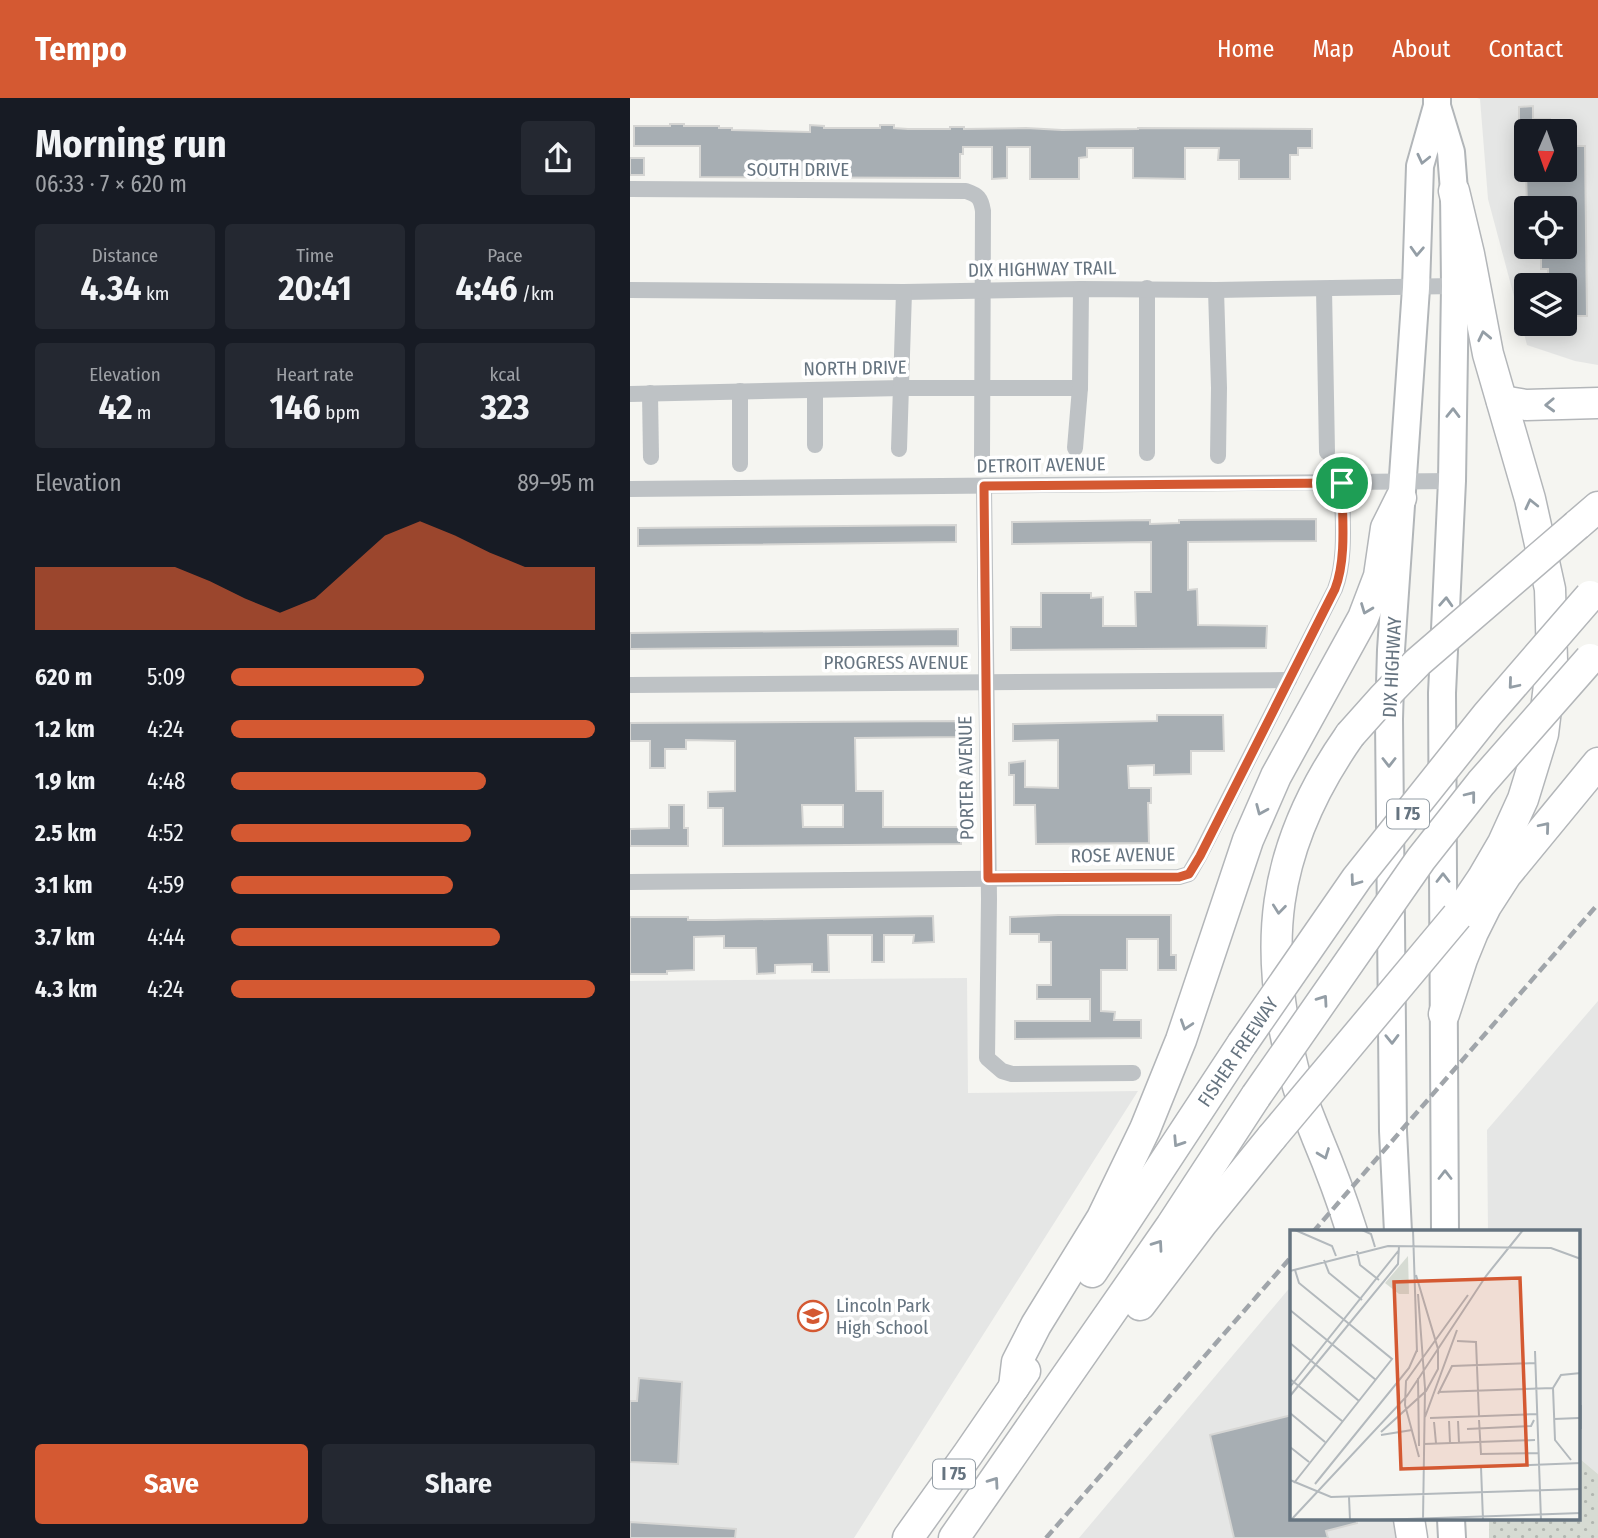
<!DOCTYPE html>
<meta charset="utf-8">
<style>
body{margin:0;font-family:"Fira Sans Condensed",sans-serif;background:#242831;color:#f1f3f6;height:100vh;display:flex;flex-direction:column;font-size:26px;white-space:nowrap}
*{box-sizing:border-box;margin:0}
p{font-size:23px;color:#9ea1a6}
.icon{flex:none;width:38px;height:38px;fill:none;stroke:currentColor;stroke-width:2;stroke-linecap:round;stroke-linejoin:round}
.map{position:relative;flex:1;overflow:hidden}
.panel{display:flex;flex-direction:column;background:#171b24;width:630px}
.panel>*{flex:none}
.needle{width:46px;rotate:182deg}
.fabs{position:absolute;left:884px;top:21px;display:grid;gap:14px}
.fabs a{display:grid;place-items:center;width:63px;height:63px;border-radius:7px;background:#171b24;box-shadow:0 4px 18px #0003;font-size:35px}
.pin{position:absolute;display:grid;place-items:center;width:60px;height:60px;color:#fff;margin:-30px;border:4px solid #fff;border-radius:50%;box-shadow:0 2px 7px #0007}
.round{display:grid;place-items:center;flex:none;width:74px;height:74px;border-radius:7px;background:#242831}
.head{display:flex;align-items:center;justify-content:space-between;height:119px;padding:0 35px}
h1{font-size:38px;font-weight:700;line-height:52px}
.stats{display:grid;grid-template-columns:repeat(3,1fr);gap:10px;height:119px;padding:7px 35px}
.stats div{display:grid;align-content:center;border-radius:7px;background:#242831;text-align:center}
.stats b{font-size:35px;font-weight:700}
.stats small{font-size:19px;font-weight:400}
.stats p{font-size:19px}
.chart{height:196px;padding:14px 35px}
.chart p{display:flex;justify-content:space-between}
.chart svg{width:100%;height:126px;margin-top:7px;fill:#d45932;opacity:.7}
.cta{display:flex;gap:14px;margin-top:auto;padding:14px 35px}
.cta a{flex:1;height:80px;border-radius:7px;background:#d45932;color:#fff;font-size:28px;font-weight:700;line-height:80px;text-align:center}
.cta a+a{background:#242831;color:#f1f3f6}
ul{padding:0 35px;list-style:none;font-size:23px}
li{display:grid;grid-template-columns:112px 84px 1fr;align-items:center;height:52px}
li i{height:18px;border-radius:9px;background:#d45932}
header{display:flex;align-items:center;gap:42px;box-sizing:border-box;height:98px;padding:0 35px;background:#d45932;color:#fff}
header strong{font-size:33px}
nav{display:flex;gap:38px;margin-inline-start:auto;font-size:24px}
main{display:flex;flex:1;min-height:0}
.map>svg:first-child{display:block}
.built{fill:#e5e6e5;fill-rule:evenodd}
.park{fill:url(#park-dots)}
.building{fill:#a7aeb3;stroke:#d6d6d4;stroke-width:2;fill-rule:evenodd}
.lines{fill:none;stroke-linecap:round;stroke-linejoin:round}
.primary-casing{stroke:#b2b6b9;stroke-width:30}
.motorway-casing{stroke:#b3b6b9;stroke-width:33}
.minor{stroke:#bec2c5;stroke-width:16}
.primary{stroke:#fff;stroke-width:26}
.motorway{stroke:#fff;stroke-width:30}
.rail{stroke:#a0a5aa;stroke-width:4.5;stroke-dasharray:10 5;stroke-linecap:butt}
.motorway-bridge-casing{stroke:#b3b6b9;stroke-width:33;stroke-linecap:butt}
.motorway-bridge{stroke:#fff;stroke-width:30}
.oneway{stroke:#949ea6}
.route-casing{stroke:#fff;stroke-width:14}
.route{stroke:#d45932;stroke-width:9}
.labels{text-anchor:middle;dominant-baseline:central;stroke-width:7;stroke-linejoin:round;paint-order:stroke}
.shield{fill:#fff;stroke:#949ea6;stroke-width:2}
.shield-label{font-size:18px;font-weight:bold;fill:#667480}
.street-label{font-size:19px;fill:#667480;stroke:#fff}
.poi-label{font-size:19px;fill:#667480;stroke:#fff;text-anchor:start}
.inset-road{fill:none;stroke:#b3b9bd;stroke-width:2}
.view{fill:#d45932;fill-opacity:0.15;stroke:#d45932;stroke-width:3.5}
.inset-edge{fill:none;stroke:#667480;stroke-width:3.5}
</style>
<header>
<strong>Tempo</strong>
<nav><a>Home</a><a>Map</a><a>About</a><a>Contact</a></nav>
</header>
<main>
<section class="panel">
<div class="head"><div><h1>Morning run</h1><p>06:33 · 7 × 620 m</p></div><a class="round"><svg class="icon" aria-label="share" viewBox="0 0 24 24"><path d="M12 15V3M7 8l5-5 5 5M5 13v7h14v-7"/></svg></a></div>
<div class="stats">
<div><p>Distance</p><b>4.34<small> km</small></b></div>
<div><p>Time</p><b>20:41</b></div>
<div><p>Pace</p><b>4:46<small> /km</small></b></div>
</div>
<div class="stats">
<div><p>Elevation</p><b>42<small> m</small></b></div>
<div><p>Heart rate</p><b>146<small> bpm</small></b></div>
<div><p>kcal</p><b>323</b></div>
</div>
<div class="chart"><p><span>Elevation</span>89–95 m</p>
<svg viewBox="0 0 160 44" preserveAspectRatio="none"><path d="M0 44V22L10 22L20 22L30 22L40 22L50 27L60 33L70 38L80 33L90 22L100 11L110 6L120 11L130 17L140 22L150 22L160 22V44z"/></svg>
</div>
<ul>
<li><b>620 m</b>5:09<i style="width:53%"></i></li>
<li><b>1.2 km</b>4:24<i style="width:100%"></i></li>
<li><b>1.9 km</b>4:48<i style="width:70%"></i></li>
<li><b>2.5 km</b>4:52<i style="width:66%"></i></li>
<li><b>3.1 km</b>4:59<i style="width:61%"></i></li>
<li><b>3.7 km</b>4:44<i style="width:74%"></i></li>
<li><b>4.3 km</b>4:24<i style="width:100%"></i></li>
</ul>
<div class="cta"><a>Save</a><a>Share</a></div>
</section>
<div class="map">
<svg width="968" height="1440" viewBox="0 0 968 1440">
<defs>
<pattern id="park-dots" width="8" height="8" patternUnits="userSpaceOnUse" patternTransform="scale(1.75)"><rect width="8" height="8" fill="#d6dbd3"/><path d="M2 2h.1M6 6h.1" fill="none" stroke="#b1b6b0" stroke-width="1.8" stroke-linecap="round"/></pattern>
</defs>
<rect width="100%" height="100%" fill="#f5f5f1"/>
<g class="built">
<path d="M847,0H968V267L945,263L897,247L858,101L850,1ZM896,33H934V72H896ZM896,110H934V149H896ZM896,187H934V226H896Z"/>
<polygon points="337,880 338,995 508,993 224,1440 0,1440 0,883"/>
<polygon points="968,903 968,1376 949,1360 949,1134 858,1134 857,1032"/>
<polygon points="662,1187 662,1421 782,1421 787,1440 449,1440"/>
</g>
<polygon class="park" points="949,1360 968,1376 968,1440 859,1440 859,1421 949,1421"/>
<g class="building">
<polygon points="903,8 903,21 920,21 920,33 889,33 889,9"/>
<polygon points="40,26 54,26 54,28 89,28 89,30 102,30 102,32 139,33 180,34 180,27 194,28 194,30 250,30 250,27 264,27 264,30 278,31 320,31 320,29 334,29 334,31 396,30 432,32 508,31 508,30 682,31 682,50 668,50 668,57 660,57 660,81 609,81 609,62 588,62 589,50 555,50 555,81 503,80 503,50 457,50 457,59 449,60 449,81 400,81 400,49 377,49 377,80 362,81 362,49 333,49 333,56 330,56 330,80 70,79 70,48 4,48 4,28 40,28"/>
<polygon points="934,48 955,48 957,218 934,218 934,187 918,187 918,171 911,171 911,149 934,149 934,110 897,110 896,72 934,72"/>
<rect x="0" y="60" width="14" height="17"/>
<polygon points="686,421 686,443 558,444 558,492 567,491 568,527 637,528 636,550 381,552 381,529 411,529 411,495 461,495 461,500 473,499 473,528 506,528 505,494 521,494 521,444 382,446 382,424 520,422 520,426 549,425 549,422"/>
<polygon points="326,427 326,444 8,448 8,430"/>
<polygon points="328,531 328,548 0,551 0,535"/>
<polygon points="527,617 593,617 594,653 561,653 561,676 524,677 524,667 498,668 499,690 521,690 521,705 518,705 519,745 406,746 405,707 384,707 384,677 379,677 379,665 395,663 395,689 428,690 428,642 383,643 383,626 527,623"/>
<path d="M329,623V639L225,640L226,693H253V729H331V746L93,748V710H78V694L105,693V643L56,642V651H35V670H20V643H0V625ZM172,707H213V729H173Z"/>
<polygon points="39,707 54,707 54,730 58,730 58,748 0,748 0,731 39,730"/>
<polygon points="428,817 541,817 541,857 546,857 546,872 528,872 528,841 497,841 497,872 471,872 471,913 485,914 484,922 511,922 511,940 385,941 385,923 460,923 460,901 407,901 407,887 421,887 421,844 409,844 409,836 380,836 380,819"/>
<polygon points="303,818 304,844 283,845 284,837 254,837 254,864 242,864 242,837 198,837 199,874 182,874 182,866 145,867 145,875 127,876 126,850 94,850 94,838 64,839 64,872 37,873 37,876 0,876 0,819 58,819 58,822 85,822"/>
<polygon points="9,1280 52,1284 48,1366 0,1364 0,1303 7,1303"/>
<polygon points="662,1317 662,1421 726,1421 727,1425 696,1433 698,1440 604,1440 580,1337"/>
<polygon points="0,1424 106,1431 105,1440 0,1440"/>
</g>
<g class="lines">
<g class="primary-casing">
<g id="primary">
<polyline points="807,8 821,54 824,93 825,188 822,383 812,595 815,1134"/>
<polyline points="768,1134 763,1033 759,621 761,552 786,190 790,68 807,8 807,0"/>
<polyline points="821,1421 822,1440"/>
</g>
</g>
<g class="motorway-casing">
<g id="motorway">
<polyline points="824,93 839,156 858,256 900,401 920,491 922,563 913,636 893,701 873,745 852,781 827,818"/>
<polyline points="872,303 896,307 968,305"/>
<polyline points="947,427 968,409"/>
<path d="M720,637C640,751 630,851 667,985C672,1003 680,1021 687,1039C700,1070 712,1102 722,1134"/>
<polyline points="814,916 832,861 843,834 856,808 876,777 968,665"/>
<polyline points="462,1174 612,946"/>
<polyline points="510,1207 573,1124 642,1039"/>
<polyline points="384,1289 387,1264 406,1227 472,1120 515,1031 551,942 618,742 646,678 733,520 749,478 756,430 771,400"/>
<polyline points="779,1421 782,1440"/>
<polyline points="278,1440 338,1356 395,1273"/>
<polyline points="324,1440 541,1128 626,998"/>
</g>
</g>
<g class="minor">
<path d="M0,91L336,93C348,97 351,100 353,113L352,360"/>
<polyline points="517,190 517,355"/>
<polyline points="694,191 697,354"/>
<polyline points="0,192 274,194 451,191 586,192 825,188"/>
<polyline points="586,192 589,290 588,358"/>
<polyline points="110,293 110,366"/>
<polyline points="20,295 21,359"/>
<polyline points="0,296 272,290 450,290"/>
<polyline points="185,347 185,292"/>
<polyline points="445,350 450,290 451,191"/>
<polyline points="269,351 274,194"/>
<polyline points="354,388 359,801 357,960 372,973 382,976 503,975"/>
<polyline points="0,391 822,383"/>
<polyline points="0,587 659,582"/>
<path d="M0,784L549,779L559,776L570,757L705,491C717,460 712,418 712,385"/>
</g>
<use href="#primary" class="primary"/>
<use href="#motorway" class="motorway"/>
<g class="rail">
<polyline points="683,1134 968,806"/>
<polyline points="416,1440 662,1158"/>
</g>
<g class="motorway-bridge-casing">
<g id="motorway-bridge">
<polyline points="720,637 753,600 788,564 947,427"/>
<polyline points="612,946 727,780 857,617 960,498"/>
<polyline points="626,998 791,761 851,685 960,561"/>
<polyline points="642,1039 827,818"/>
</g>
</g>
<use href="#motorway-bridge" class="motorway-bridge"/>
</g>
<defs><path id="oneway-chevron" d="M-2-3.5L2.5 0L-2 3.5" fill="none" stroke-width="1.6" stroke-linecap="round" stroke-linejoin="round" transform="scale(1.75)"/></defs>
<g class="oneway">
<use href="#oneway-chevron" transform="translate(793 61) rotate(103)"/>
<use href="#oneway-chevron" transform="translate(787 153) rotate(93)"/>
<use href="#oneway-chevron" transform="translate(854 238) rotate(-102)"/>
<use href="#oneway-chevron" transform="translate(920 307) rotate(178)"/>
<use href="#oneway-chevron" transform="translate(823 315) rotate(-89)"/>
<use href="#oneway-chevron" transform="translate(901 406) rotate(-103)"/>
<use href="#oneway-chevron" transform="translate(816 504) rotate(-87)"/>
<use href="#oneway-chevron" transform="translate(736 511) rotate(111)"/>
<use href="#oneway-chevron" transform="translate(883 586) rotate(130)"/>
<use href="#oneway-chevron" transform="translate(759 664) rotate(90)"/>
<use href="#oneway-chevron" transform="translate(841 698) rotate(-52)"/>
<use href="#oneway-chevron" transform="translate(631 712) rotate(113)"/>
<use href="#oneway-chevron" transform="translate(915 729) rotate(-50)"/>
<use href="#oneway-chevron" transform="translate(813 780) rotate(-90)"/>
<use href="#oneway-chevron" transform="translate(725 783) rotate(126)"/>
<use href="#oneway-chevron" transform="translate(649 811) rotate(96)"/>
<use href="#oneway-chevron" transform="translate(693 902) rotate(-55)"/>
<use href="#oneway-chevron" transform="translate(556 927) rotate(108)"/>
<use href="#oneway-chevron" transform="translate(762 941) rotate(89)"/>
<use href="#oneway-chevron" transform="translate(548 1044) rotate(123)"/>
<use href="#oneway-chevron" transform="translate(694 1056) rotate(69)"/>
<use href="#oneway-chevron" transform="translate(815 1077) rotate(-90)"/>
<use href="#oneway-chevron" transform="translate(528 1147) rotate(-55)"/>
<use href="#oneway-chevron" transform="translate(364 1384) rotate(-55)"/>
</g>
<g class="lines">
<g class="route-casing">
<path id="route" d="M712,385C712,418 717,460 705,491L570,758L559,776L549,779L358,780L354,388Z"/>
</g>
<use href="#route" class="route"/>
</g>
<defs>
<g id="school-ring" transform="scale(1.575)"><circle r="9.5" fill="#fff" stroke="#d45932" stroke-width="1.5"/><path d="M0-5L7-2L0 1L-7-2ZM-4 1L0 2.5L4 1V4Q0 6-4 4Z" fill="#d45932"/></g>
</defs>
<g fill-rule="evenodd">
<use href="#school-ring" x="183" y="1218"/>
</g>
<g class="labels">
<g class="shield">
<rect x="757" y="701.5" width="42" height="29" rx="5"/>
<rect x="303" y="1361.5" width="42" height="29" rx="5"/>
</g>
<g class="shield-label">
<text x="778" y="716">I 75</text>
<text x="324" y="1376">I 75</text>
</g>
<g class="street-label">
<text x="168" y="71">SOUTH DRIVE</text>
<text transform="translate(412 171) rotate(-1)">DIX HIGHWAY TRAIL</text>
<text transform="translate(225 270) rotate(-1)">NORTH DRIVE</text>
<text transform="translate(411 367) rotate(-1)">DETROIT AVENUE</text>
<text x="266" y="564">PROGRESS AVENUE</text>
<text transform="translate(762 569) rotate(-87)">DIX HIGHWAY</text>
<text transform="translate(336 680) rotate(-91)">PORTER AVENUE</text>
<text transform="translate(493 757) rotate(-1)">ROSE AVENUE</text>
<text transform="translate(608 954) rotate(-56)">FISHER FREEWAY</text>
</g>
<g class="poi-label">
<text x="206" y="1207">Lincoln Park<tspan x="206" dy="22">High School</tspan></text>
</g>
</g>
<g transform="translate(660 1132)">
<rect width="290" height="290" fill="#f5f5f1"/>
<path d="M118,26L119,64H109L95,53Z" fill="#d6dbd3"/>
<path class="inset-road" d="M5,0L42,16L46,26M72,0L81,4L85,17M123,0L127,122M67,21L70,35L89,50M34,30L39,43L72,70M0,41L98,16L261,18L291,29M128,64L135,158L133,290M0,80L86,150M167,111L186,112L189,186M0,113L69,171M245,121L251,290M128,148L129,216M0,149L52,191M0,157L109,20M148,162L263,158M148,164L162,136L245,133M0,166L108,34L109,16M291,175V199M0,183L35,212M135,187L167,100M140,188L247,184M264,189L289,188M189,190L191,224L249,223M159,191L160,213M168,191L169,213M144,192L146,213M177,199L241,196L244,190M91,202L136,161L148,139V119L126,45M91,205L122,200M134,214L245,210M0,217L19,232M129,227L115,175L116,151L178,65M281,230L265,210L263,158L271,145L291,143M191,237L193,290M132,239L291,233M0,250L41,267L291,259M4,253L102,129L9,53L5,40M25,254L119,138L127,120M59,267L60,290M1,290L117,166L196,46L233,0M87,290L291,283"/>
<path class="view" d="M230,48L237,235L111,239L104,52Z"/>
<rect width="290" height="290" class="inset-edge"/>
</g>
</svg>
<div class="fabs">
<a><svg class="needle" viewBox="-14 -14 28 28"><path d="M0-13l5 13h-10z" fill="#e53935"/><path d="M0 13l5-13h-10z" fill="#9ea1a6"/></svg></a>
<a><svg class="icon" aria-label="locate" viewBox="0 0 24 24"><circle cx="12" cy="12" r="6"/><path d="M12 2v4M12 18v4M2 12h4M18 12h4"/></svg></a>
<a><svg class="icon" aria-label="layers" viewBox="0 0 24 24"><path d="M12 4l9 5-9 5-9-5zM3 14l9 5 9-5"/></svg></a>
</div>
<div class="pin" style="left:712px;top:385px;background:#1e9e55"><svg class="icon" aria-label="arrive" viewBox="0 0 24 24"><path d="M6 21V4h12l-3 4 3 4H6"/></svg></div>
</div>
</main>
